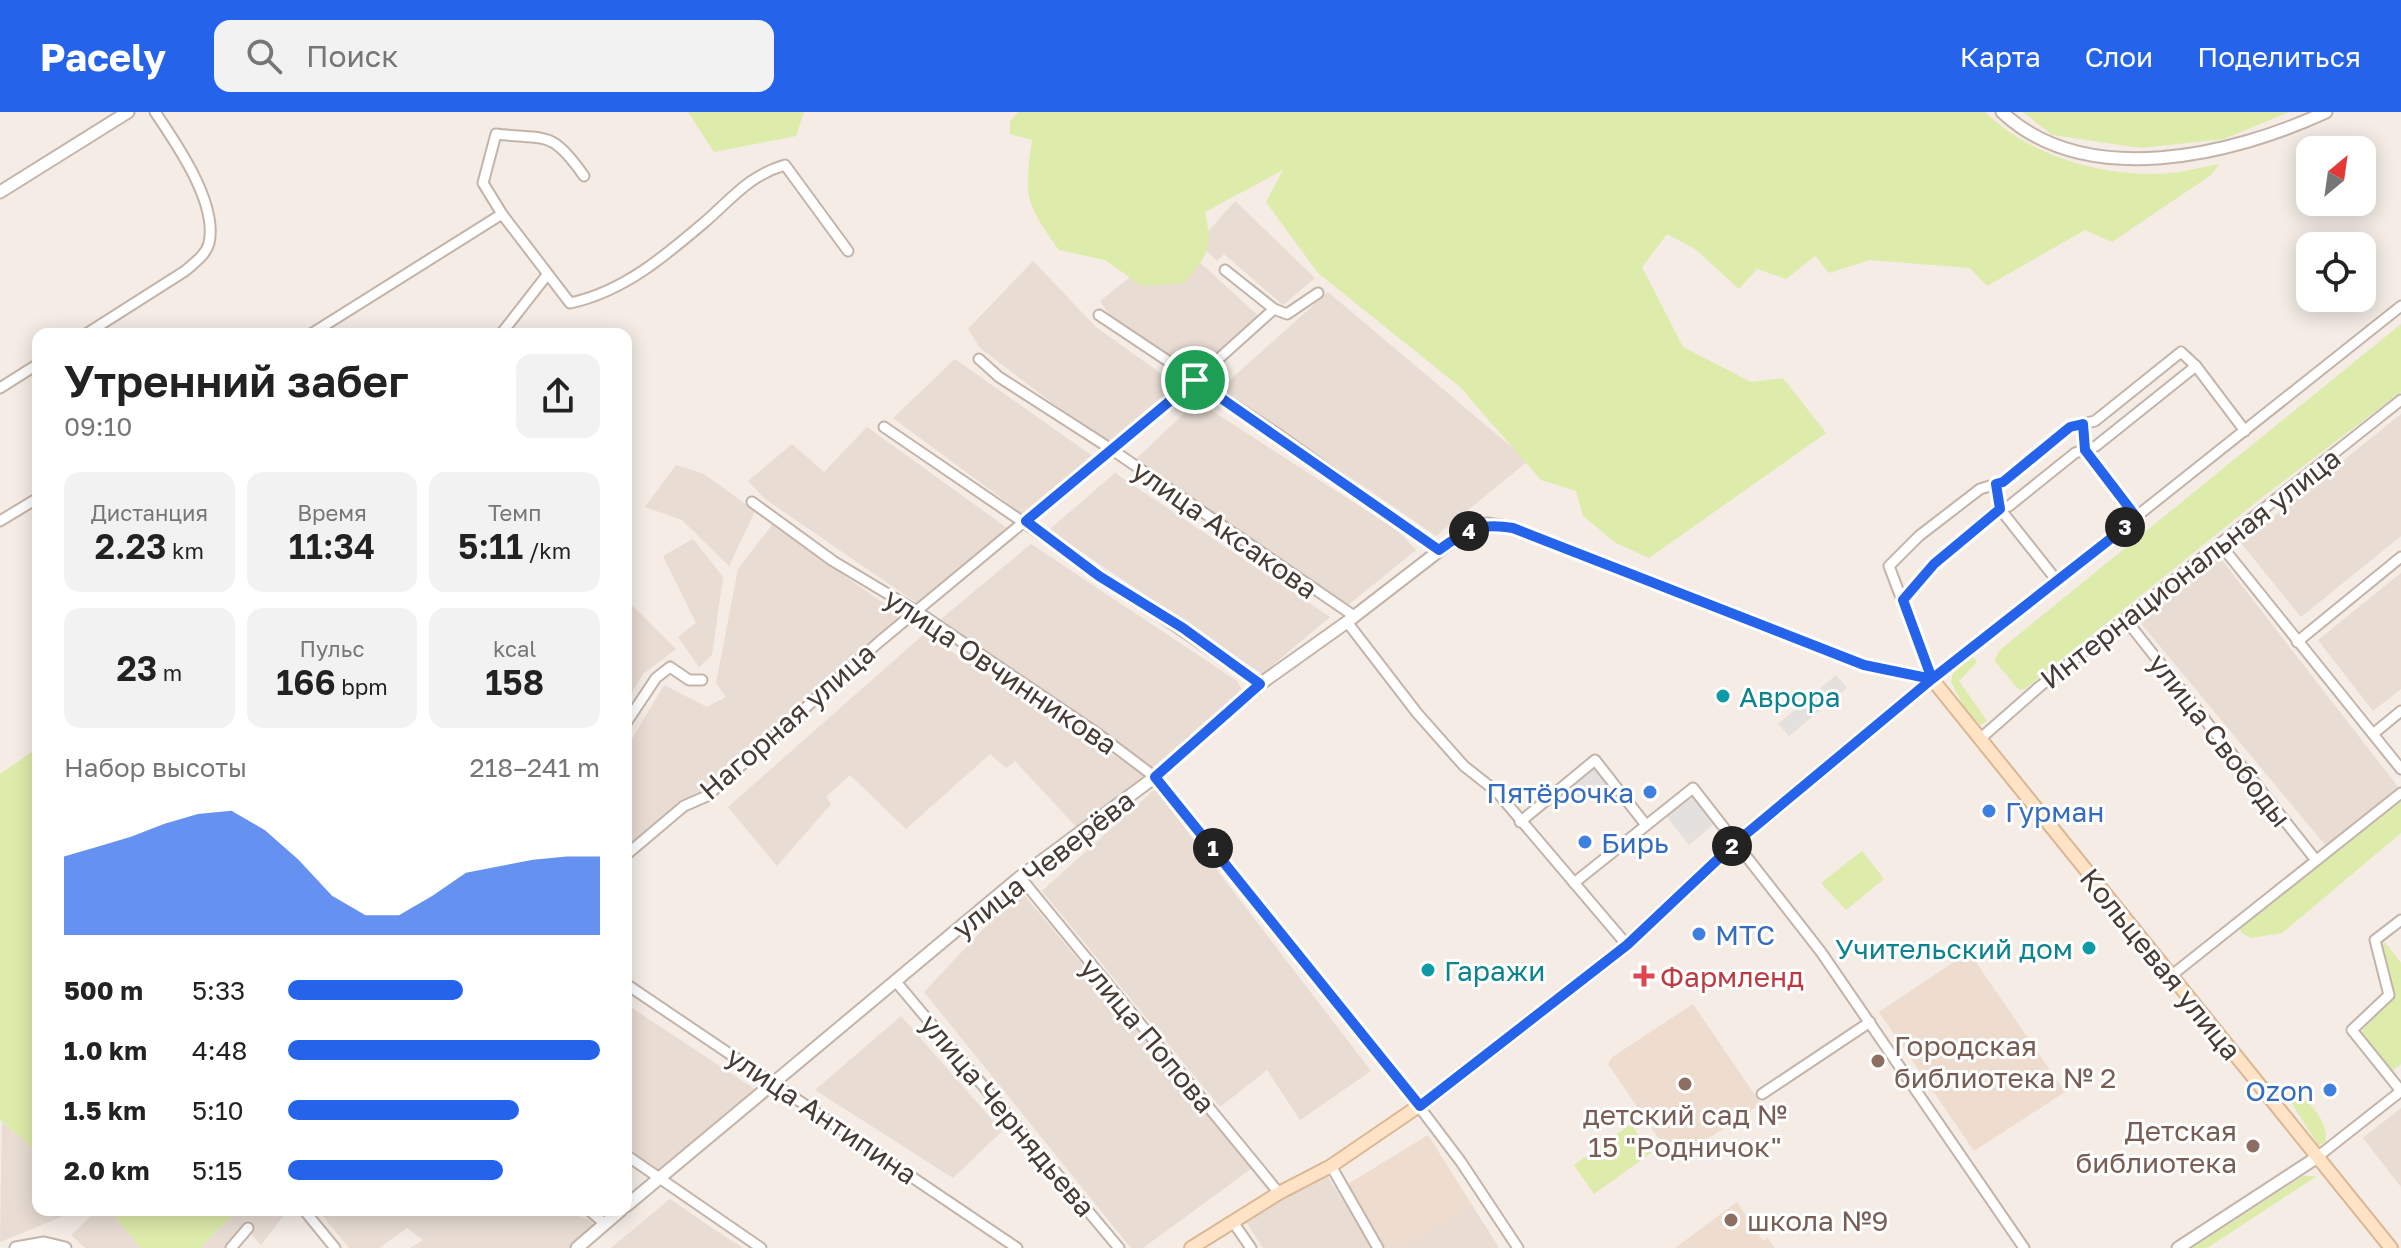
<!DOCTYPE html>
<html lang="ru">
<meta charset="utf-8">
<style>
body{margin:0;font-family:"Golos Text",sans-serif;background:#f2f2f2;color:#222;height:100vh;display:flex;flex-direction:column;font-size:30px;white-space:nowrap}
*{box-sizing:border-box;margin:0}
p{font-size:26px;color:#767676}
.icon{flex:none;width:44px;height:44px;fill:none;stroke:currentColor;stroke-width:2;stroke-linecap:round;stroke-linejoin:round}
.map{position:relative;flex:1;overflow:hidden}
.details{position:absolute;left:32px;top:216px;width:600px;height:888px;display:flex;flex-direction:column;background:#fff;border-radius:16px;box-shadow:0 4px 20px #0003}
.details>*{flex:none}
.needle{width:52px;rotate:29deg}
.tools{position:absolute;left:2296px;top:24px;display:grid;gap:16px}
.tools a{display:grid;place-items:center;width:80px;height:80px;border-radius:16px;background:#fff;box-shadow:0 4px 20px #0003;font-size:40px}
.pin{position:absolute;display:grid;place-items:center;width:68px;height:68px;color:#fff;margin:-34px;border:4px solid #fff;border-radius:50%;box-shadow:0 2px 8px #0007}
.km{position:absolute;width:40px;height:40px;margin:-20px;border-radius:50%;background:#222;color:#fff;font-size:22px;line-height:40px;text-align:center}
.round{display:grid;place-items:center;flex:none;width:84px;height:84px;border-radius:16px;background:#f2f2f2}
.headline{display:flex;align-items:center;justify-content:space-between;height:136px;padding:0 32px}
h1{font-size:44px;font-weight:600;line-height:60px}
.figures{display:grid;grid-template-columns:repeat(3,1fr);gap:12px;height:136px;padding:8px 32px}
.figures div{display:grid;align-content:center;border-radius:16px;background:#f2f2f2;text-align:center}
.figures b{font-size:34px;font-weight:600}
.figures small{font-size:22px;font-weight:400}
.figures p{font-size:22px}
.chart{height:224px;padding:16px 32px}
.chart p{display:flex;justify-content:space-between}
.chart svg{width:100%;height:144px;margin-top:8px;fill:#2563eb;opacity:.7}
ul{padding:0 32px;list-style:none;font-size:26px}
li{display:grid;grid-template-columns:128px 96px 1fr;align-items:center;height:60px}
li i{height:20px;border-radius:10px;background:#2563eb}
header{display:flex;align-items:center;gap:48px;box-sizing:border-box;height:112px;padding:0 40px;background:#2563eb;color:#fff}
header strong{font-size:38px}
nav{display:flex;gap:44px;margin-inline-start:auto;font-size:28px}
.search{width:560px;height:72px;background:#f2f2f2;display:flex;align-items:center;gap:20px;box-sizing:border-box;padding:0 28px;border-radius:16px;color:#767676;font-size:30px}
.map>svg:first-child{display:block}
.residential{fill:#e8dcd3}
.education{fill:#eeddce}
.green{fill:#ddebab}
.parking{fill:#e4e0de}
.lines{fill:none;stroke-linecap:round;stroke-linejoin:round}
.minor-casing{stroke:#c3b4aa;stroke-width:13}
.tertiary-casing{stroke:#c3b4aa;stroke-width:15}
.secondary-casing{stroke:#dab794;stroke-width:16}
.minor{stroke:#fff;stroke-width:9}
.tertiary{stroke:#fff;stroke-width:11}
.secondary{stroke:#ffe3c4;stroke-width:12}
.route-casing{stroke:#fff;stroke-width:16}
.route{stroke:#2563eb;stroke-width:10}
.culture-dot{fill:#0f9aa8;stroke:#fff;stroke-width:3}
.shop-dot{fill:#3f7fe0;stroke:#fff;stroke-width:3}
.health-dot{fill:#e0444e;stroke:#fff;stroke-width:3}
.education-dot{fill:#8d6e63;stroke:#fff;stroke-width:3}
.labels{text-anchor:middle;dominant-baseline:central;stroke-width:6;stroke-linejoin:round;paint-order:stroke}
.street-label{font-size:28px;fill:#473b34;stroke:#fff}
.culture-label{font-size:28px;fill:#0d838f;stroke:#fff;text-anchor:start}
.shop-label{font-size:28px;fill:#366cbe;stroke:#fff;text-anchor:start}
.health-label{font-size:28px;fill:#be3a42;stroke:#fff;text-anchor:start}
.education-label{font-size:28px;fill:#785e54;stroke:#fff;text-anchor:start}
</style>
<header>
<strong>Pacely</strong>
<div class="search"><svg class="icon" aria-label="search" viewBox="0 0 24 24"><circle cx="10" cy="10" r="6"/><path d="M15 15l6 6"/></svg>Поиск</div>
<nav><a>Карта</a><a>Слои</a><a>Поделиться</a></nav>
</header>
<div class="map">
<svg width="2401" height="1136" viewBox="0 0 2401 1136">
<rect width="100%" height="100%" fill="#f4ece5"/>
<g class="residential">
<polygon points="1235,89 1315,166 1283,193 1224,142 1217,149 1198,131"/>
<polygon points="1194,145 1265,210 1201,267 1111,205 1100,189 1153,147"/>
<polygon points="1033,149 1096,215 1181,276 1116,339 980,236 968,217"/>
<polygon points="1328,180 1528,349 1436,424 1221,276"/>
<polygon points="955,247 1098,348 1031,408 893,306"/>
<polygon points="1197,289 1398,419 1416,438 1347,494 1136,347"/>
<polygon points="2401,302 2401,424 2301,505 2241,431"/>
<polygon points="867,315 1014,421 924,496 765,387 748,369 792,332 824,360"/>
<polygon points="676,353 704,362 755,399 729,454 682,408 645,395"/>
<polygon points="1115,361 1330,505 1262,562 1049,418"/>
<polygon points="772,413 906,507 626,745 626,637 664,573 707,595 726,585 716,571 738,457"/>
<polygon points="693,427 723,465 712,543 699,555 678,525 696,511 663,444"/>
<polygon points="1031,432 1237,569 1243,580 1151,657 941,507"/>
<polygon points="2218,443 2399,676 2326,734 2139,509"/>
<polygon points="2401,461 2401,577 2373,599 2318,528"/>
<polygon points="633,494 676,537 643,562 626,590 626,503"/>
<polygon points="924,522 1145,663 1080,719 1015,649 1006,656 990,642 906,717 850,663 826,685 831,692 777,754 728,695"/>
<polygon points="1155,677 1371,959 1300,1008 1267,958 1220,995 1042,779"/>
<polygon points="1020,778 1252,1056 1143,1136 1131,1136 924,880"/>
<polygon points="626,892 768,986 669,1068 626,1039"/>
<polygon points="901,904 1002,1019 953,1066 815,978"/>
<polygon points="2401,996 2401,1075 2363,1026"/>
<polygon points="2,1010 38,1040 38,1098 78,1098 0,1130"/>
<polygon points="1326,1062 1373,1136 1263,1136 1246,1110"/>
<polygon points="670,1087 712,1116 743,1136 611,1136"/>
<polygon points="1472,1093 1499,1136 1401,1136"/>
<polygon points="97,1098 109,1098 141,1136 85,1136 71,1123"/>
<polygon points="238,1098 288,1098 261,1133 250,1121 237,1136 200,1136"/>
<polygon points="318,1098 560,1098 589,1108 601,1119 578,1136 410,1136 423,1128 407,1116 379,1136 349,1136"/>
</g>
<g class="education">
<polygon points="1969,840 2065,980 1974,1039 1879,900"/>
<polygon points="1693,892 1761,992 1674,1049 1608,952 1611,946"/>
<polygon points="1428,1023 1472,1093 1401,1136 1385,1136 1348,1072"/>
<polygon points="1737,1090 1763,1129 1768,1126 1775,1136 1675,1136"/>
</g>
<g class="green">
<polygon points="688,0 804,0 796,24 714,40"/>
<path d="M1018,0H1985C2029,42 2090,61 2151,62C2173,63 2197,56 2219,52L2211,63L2112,130L2085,118L1987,174L1970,156L1870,148L1829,161L1815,144L1786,167L1757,157L1739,177L1695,137L1667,122L1642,155L1683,235L1751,270L1783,266L1826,321L1649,446L1616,431L1583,404L1576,379L1541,368L1460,275L1318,161L1266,90L1283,58L1205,100C1213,139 1209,140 1184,171L1142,174L1105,148L1059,138C1025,90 1024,87 1032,28L1010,22V9Z"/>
<polygon points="2023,0 2289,0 2224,27 2141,36 2052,23"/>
<polygon points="2401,212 2401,280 2265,383 2025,577 2019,578 1994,548 2001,537"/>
<polygon points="1971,542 1977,550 1959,569 1987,609 1980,613 1963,593 1951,570 1955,552"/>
<polygon points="35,638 38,644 38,1040 0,1008 0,662"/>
<polygon points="2401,675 2401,721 2282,821 2251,826 2242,821 2239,814"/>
<polygon points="1862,739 1884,767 1846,798 1821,771"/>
<polygon points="2382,827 2401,851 2401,952 2388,962 2361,924 2363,917 2395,885 2383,861"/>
<path d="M2292,983L2302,984C2314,996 2330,1014 2325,1031L2318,1033L2289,987Z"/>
<polygon points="1631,1012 1651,1041 1594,1082 1574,1053"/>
<polygon points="2303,1064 2317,1064 2207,1136 2192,1136"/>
<polygon points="109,1098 238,1098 200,1136 141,1136"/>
</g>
<g class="parking">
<polygon points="1836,563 1847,576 1789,624 1778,612"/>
<polygon points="1594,652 1611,674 1602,680 1598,676 1578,692 1565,676"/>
<polygon points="1692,682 1715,711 1689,733 1666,704"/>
</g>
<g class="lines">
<g class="minor-casing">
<g id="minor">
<path d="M584,64C551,17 547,28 496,22L483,71L502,102L570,191C623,180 665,144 706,109C732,86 750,63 785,53L848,139"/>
<polyline points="1225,158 1274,197"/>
<polyline points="1099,203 1282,325 1439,438"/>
<path d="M86,222L185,159C194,151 206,143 209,131C218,91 176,31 155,0"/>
<polyline points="311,222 502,102"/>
<polyline points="501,222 547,163"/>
<polyline points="979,247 999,265 1111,337 1354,504"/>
<polyline points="2196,254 2181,240 2095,309 2070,315 2003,370 1980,377 1919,424 1889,454 1932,567 2401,194"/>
<polyline points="0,276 38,252"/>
<polyline points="2083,312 2085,338 2137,406"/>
<polyline points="884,315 1260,572"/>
<polyline points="1996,372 2000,397 2058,470"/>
<polyline points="752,390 833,449 918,500 1098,622 1155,665 1387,952 1461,1050 1518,1136"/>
<polyline points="0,409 38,386"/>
<polyline points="2220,432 2401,657"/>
<polyline points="1903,488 1934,452 1995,399 2009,394 2075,341 2096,334 2196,254 2245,319"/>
<polyline points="2126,508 2315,747"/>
<polyline points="1347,510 1417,601 1464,654 1497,680 1627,833"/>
<polyline points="2297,530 2401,445"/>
<polyline points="626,611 656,566 670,555 689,568 702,568"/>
<polyline points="2373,622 2401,599"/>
<polyline points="1981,626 2039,575 2401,288"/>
<polyline points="1520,710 1595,648 1646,713"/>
<polyline points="626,743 684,694 707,684 879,530 1195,268 1274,197 1287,202 1318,181"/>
<polyline points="1020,765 1279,1081"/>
<polyline points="1574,771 1693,676 1821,840 2024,1136"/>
<polyline points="2172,863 2401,681"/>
<polyline points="897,871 1119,1136"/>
<polyline points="626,872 1017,1136"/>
<polyline points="1762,982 1870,910"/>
<polyline points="626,1043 761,1136"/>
<polyline points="2316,1046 2401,979 2352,918 2389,883 2375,828 2401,808"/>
<polyline points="1331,1054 1378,1136"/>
<polyline points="304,1098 335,1136"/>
<polyline points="589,1098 604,1111"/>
<polyline points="1233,1110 1251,1136"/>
<polyline points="231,1136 248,1116"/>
</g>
</g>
<g class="tertiary-casing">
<g id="tertiary">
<path d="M2002,0C2086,79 2233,43 2326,0"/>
<polyline points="0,80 128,0"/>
<polyline points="626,1094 1020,765 1155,665 1260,572 1347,510 1461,422 1487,412 1513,416 1864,553 1932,567"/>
<polyline points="16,1136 44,1131 65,1136"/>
<polyline points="577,1136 621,1098"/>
<polyline points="2178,1136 2316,1046"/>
</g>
</g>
<g class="secondary-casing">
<polyline id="secondary" points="1191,1136 1279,1081 1331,1054 1429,987 1627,833 1734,732 1932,567 2391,1136"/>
</g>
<use href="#minor" class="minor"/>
<use href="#tertiary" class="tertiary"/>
<use href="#secondary" class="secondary"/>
</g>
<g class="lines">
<g class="route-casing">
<path id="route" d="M1195,268L1026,409L1099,464L1183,516L1260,572L1155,665L1420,994L1627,833L1734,732L1932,567L1903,488L1934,452L2000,397L1996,372L2003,370L2070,315L2083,312L2085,338L2137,406L1932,567L1864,553L1513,416C1479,410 1466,418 1439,438L1195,268"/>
</g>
<use href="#route" class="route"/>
</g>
<g class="culture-dot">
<circle cx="1723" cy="584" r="8"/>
<circle cx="2089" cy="836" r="8"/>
<circle cx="1428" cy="858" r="8"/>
</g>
<g class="shop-dot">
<circle cx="1650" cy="680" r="8"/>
<circle cx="1989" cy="699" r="8"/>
<circle cx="1585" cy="730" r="8"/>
<circle cx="1699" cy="822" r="8"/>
<circle cx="2330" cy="978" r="8"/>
</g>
<path class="health-dot" d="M1640 852h8v8h8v8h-8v8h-8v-8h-8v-8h8z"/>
<g class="education-dot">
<circle cx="1878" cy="949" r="8"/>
<circle cx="1685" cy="972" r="8"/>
<circle cx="2253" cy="1034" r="8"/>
<circle cx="1731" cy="1108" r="8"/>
</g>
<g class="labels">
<g class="street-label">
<text transform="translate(1225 417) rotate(35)">улица Аксакова</text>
<text transform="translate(2190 456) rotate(-38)">Интернациональная улица</text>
<text transform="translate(1001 559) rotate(34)">улица Овчинникова</text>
<text transform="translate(787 609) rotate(-41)">Нагорная улица</text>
<text transform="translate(2220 628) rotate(52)">улица Свободы</text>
<text transform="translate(1043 752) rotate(-38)">улица Чеверёва</text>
<text transform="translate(2161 852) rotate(51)">Кольцевая улица</text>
<text transform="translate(1148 923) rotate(50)">улица Попова</text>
<text transform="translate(822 1003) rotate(34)">улица Антипина</text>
<text transform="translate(1008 1003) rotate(50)">улица Чернядьева</text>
</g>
<g class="culture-label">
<text x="1739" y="584">Аврора</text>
<text x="2073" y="836" text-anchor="end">Учительский дом</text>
<text x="1444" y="858">Гаражи</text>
</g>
<g class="shop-label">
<text x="1634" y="680" text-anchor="end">Пятёрочка</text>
<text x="2005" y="699">Гурман</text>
<text x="1601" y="730">Бирь</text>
<text x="1715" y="822">МТС</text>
<text x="2314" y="978" text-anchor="end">Ozon</text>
</g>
<g class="health-label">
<text x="1660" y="864">Фармленд</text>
</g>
<g class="education-label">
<text x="1894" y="933">Городская<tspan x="1894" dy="32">библиотека № 2</tspan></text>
<text x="1685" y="1002" text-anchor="middle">детский сад №<tspan x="1685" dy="32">15 "Родничок"</tspan></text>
<text x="2237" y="1018" text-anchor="end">Детская<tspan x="2237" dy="32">библиотека</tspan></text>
<text x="1747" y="1108">школа №9</text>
</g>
</g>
</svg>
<div class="tools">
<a><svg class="needle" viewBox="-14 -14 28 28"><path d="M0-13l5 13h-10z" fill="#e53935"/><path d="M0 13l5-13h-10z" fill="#767676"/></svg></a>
<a><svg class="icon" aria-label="locate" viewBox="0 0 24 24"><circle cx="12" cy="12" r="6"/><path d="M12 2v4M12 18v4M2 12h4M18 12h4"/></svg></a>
</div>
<div class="pin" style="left:1195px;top:268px;background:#1e9e55"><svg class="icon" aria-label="arrive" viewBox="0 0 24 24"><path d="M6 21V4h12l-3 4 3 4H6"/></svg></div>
<b class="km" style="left:1213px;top:736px">1</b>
<b class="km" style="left:1732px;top:734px">2</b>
<b class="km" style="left:2125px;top:415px">3</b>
<b class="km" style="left:1469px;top:419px">4</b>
<section class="details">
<div class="headline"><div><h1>Утренний забег</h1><p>09:10</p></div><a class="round"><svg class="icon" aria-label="share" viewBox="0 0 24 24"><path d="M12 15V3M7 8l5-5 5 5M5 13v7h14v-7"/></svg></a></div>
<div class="figures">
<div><p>Дистанция</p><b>2.23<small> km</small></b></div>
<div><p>Время</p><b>11:34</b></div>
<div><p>Темп</p><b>5:11<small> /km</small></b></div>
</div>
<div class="figures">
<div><b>23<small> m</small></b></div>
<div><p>Пульс</p><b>166<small> bpm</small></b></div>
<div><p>kcal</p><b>158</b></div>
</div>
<div class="chart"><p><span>Набор высоты</span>218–241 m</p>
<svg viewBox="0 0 160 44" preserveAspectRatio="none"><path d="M0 44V20L10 17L20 14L30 10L40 7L50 6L60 12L70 21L80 32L90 38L100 38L110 32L120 25L130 23L140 21L150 20L160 20V44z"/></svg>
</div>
<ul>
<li><b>500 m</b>5:33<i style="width:56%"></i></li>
<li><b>1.0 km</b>4:48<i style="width:100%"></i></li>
<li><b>1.5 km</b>5:10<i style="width:74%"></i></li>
<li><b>2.0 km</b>5:15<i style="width:69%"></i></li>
</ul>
</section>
</div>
